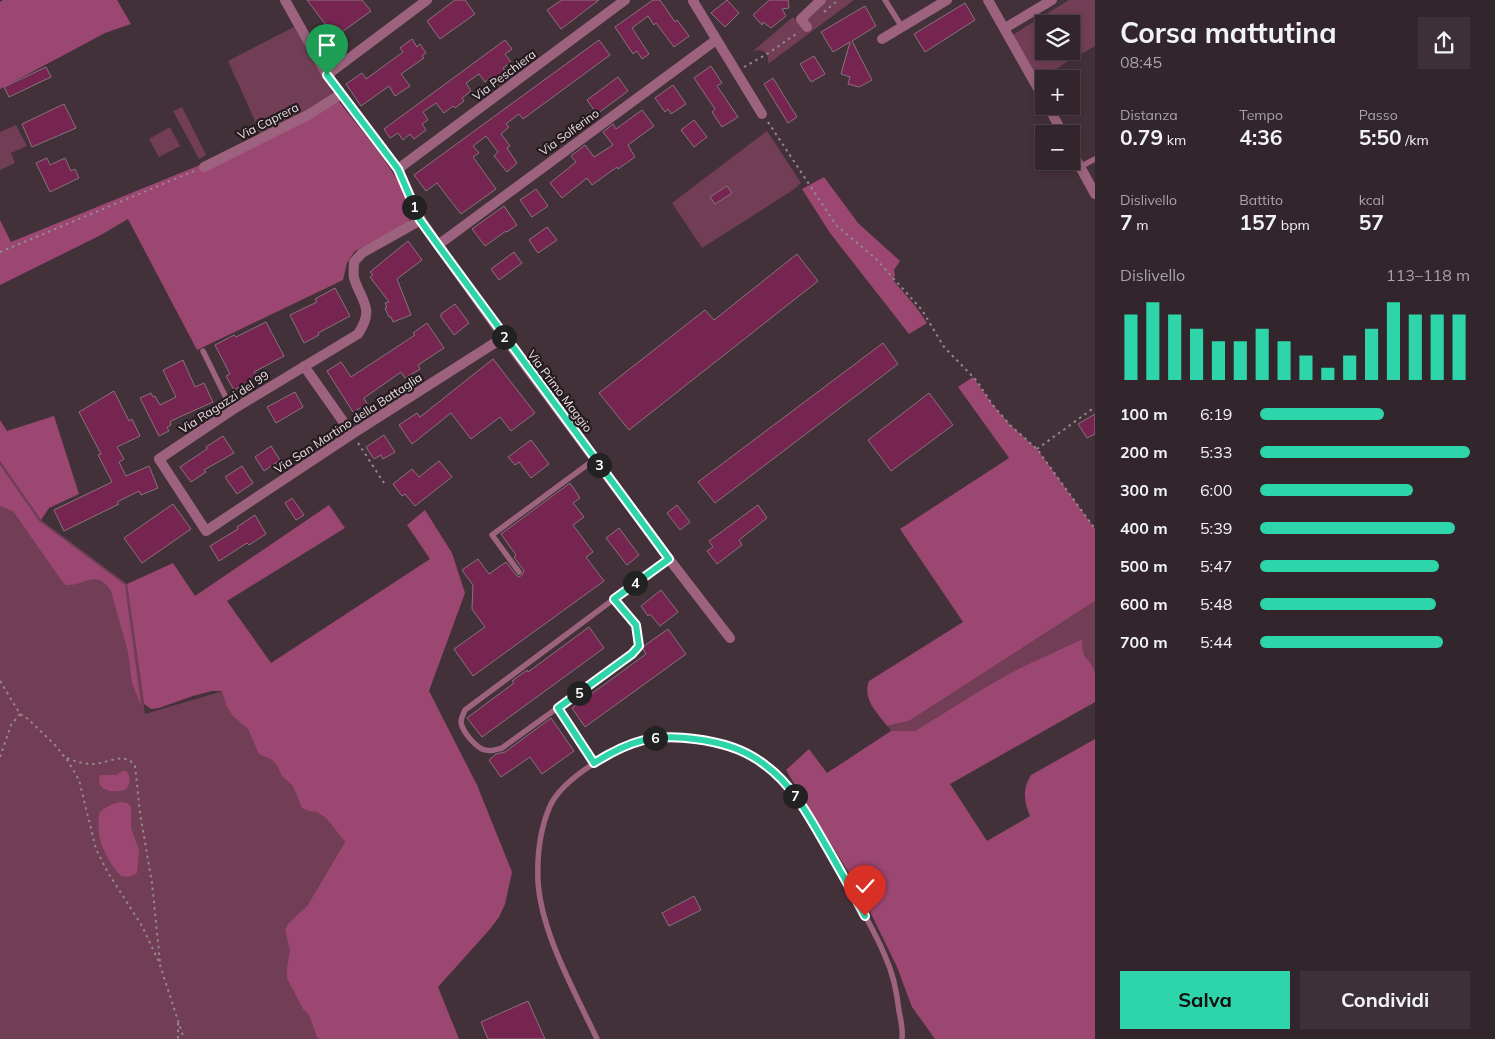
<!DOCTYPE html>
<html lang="it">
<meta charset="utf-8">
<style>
body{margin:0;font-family:Mulish,sans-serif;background:#3d3137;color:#f1f3f6;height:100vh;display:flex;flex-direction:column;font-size:19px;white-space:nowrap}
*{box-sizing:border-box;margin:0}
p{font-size:16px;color:#a8a5a9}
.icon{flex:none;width:28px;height:28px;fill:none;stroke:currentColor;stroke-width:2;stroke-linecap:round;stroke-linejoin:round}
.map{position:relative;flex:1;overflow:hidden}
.drawer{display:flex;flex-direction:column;background:#32252b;width:400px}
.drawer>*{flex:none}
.fabs{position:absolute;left:1035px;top:15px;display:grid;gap:10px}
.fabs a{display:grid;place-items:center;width:45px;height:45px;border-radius:0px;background:#32252b;box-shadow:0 2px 8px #0003,0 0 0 1px #4d4247;font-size:25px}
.pin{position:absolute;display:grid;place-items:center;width:42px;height:42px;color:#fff;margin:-51px -21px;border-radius:50% 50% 50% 0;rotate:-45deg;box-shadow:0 0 5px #0007}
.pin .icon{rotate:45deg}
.km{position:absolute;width:25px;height:25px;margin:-12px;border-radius:50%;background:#222;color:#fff;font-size:14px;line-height:25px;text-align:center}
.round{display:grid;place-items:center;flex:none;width:52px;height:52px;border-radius:0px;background:#3d3137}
.head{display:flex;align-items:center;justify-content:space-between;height:85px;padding:0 25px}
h1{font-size:28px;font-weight:700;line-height:38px}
.stats{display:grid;grid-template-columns:repeat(3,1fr);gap:8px;height:85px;padding:5px 25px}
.stats div{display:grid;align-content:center}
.stats b{font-size:21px;font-weight:700}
.stats small{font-size:14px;font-weight:400}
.stats p{font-size:14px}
.chart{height:140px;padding:10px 25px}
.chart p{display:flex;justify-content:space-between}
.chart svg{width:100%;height:90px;margin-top:5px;stroke:#2ed4aa;stroke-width:6}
.button{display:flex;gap:10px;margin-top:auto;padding:10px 25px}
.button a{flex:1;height:58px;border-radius:0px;background:#2ed4aa;color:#111;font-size:20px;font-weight:700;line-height:58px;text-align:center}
.button a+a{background:#3d3137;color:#f1f3f6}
ul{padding:0 25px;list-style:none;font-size:16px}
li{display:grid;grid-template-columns:80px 60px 1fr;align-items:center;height:38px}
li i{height:12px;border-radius:6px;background:#2ed4aa}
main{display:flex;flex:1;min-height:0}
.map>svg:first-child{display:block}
.green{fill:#713e56;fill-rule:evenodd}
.forest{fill:#9b4771}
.building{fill:#762551;stroke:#88727b}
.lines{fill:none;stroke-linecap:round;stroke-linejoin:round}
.path{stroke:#96868d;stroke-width:2;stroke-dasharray:2.5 4;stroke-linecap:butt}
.lane{stroke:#9d637e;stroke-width:5.5}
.street{stroke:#9d637e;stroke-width:10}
.route-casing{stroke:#fff;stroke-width:10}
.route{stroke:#2ed4aa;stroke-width:6}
.labels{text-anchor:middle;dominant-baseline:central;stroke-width:4.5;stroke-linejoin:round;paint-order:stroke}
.street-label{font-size:12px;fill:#ebdee3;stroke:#241b1f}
</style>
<main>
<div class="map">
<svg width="1095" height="1039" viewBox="0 0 1095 1039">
<rect width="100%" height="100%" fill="#433139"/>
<g class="green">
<path d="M824,0H854L768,64C770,53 761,47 752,52L793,17L799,23Z"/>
<path d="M1069,0H1095V46L1038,79L1013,36L1014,34ZM1044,24H1071V51H1044Z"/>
<polygon points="294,27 334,95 306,114 261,134 228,61"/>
<polygon points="182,107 206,155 199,159 173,111"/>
<polygon points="16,125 27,146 11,153 15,163 0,170 0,132"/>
<polygon points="170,127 180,146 159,157 149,139"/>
<polygon points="767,131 801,183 793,190 702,248 672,203"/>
<polygon points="0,461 41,520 127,584 145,714 226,690 345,842 307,906 355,1039 0,1039"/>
<polygon points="1095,601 1095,672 1082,650 1082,640 1020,668 984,688 915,731 891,731 888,726 909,721"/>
</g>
<g class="forest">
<polygon points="3,0 117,0 131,24 105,33 0,89 0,2"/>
<path d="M338,100C358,127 404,178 410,209C411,214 410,219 408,224L355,251L347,263L343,280L197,350L128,219L101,235L0,285V220L11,242L232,152Z"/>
<polygon points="824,177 858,223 900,261 894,270 895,275 893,280 916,307 927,323 909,334 830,233 802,189"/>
<path d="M973,377L992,404L1010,425L1037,449L1095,529V601L909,721L887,726C877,712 862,700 869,681L963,622L900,529L1009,458L958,387Z"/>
<polygon points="54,416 79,494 49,508 41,520 0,461 0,420 7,431"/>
<path d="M0,465L39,521L125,585L141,705L132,683L128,652L111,591C96,568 86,586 66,585L62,581L13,511L0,506Z"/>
<polygon points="329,505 345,528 227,601 271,663 430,559 407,525 425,510 452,553 465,593 429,691 477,785 512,872 505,904 499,917 490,929 438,987 459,1039 319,1039 317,1037 309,1015 303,1009 287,978 287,968 290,950 285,930 288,924 307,906 345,842 326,818 317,812 309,811 302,808 293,786 282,776 277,765 271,759 259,754 248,729 233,716 227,707 222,691 212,691 193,696 159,708 151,709 144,704 127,584 173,563 195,596"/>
<path d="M1083,639C1078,655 1092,660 1095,673C1095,682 1095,693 1095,702L950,784L987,841L1030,816C1024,801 1022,790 1031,775L1095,739V1039H935L912,1007L897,967L860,891L786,770L809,749L827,773L891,731H915L984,688L1020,668Z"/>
<path d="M123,771H126C131,777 131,785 125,790C114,793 95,792 100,775H116Z"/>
<path d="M121,802L128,803L131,807V828L139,850L137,873C133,876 127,878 122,876C116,874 103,850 101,843C99,838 97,816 100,812C104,807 115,803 121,802Z"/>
</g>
<g class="building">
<polygon points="307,0 362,0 371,11 335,37"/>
<polygon points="455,0 465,0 475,14 440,39 427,21"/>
<polygon points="562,0 599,0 561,29 547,10"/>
<polygon points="653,0 660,0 675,22 677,20 689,36 674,47 656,23 654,25 648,16 632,28 649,54 642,59 637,51 633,54 615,27"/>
<polygon points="727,0 739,13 725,27 711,13"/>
<polygon points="769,0 788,0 789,8 782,9 786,16 771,28 763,22 762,25 753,15"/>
<polygon points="965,3 975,20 925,52 914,34"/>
<polygon points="865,6 876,26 852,41 872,80 859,87 848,84 850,77 841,74 850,42 833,52 821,32"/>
<polygon points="412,39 417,47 420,44 426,53 422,56 424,58 401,74 410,86 395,96 389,86 361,106 346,84 362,73 366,79 403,52 400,48"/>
<polygon points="505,40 512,49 505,54 511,62 503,68 505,71 494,79 492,76 485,82 479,74 466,83 471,91 462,98 464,101 455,108 453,106 444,113 436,103 423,112 428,120 422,124 426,130 414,139 410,134 403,140 398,133 390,138 384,129"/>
<polygon points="599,40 610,55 523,119 519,114 506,124 509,127 501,134 510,146 507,148 517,163 507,172 494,156 498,152 486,136 473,146 479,153 473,157 496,189 461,214 437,183 426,191 414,175"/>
<polygon points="814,56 825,74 811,82 800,64"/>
<polygon points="711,66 722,83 717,86 738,117 722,127 712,112 715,109 694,78"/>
<polygon points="46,67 51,77 9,97 4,87"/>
<polygon points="618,77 628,91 597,114 587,100"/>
<polygon points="773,78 797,117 788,123 764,84"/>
<polygon points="673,85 686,104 671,114 668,109 665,112 655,98"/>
<polygon points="64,104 76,128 32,147 22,124"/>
<polygon points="642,110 654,126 628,145 635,157 618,169 617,167 592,185 587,178 562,198 550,183 576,162 571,156 585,145 594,157 613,145 603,132 613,124 616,129"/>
<polygon points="694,120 707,137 694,147 681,130"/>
<polygon points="47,158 50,165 65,158 71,171 75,169 79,178 50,192 36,163"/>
<polygon points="727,186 732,193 715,204 710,197"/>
<polygon points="536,189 548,206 532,217 520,200"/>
<polygon points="504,206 517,225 507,232 506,231 485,246 472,229"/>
<polygon points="547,227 557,240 538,253 529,240"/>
<polygon points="408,241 422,260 397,279 411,315 393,322 391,317 389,317 385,308 387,307 385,303 389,302 370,277 373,275 370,272"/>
<polygon points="514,252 522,263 499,280 491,269"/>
<polygon points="797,254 818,281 629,430 599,393 705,310 714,320"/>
<polygon points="335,288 350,316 318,333 319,335 304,343 290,315 317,302 315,299"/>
<polygon points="455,304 469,323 454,335 441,317 441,314"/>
<polygon points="266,322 284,356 254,372 257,378 234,390 226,376 230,374 215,345 234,335 236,337"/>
<polygon points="427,323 444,348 418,365 420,369 405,378 401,372 364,398 367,404 353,412 327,371 341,362 351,377 415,335 413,333"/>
<polygon points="883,343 898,364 715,503 698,482"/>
<polygon points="493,359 535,413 511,431 500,417 471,439 451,413 412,444 399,425 417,413 420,417"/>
<polygon points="183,360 195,387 204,383 213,402 173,420 170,422 171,425 167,427 169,431 159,436 140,398 151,393 153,397 155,396 160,405 176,397 163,370"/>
<polygon points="114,391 129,421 132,419 140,436 117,447 124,459 119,462 126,476 149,466 158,488 141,495 139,491 117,502 119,504 64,531 54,510 112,482 98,455 101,454 79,412"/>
<polygon points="295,392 303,407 276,423 267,407"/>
<polygon points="929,393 953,425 891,471 868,440"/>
<polygon points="1095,414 1095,434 1087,438 1078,424"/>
<polygon points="384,435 395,452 383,459 381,455 374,459 366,447"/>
<polygon points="223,436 234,453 204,470 206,472 191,482 180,467 207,449 206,447"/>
<polygon points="531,440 549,464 531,478 519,462 515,465 508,457"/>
<polygon points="271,446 280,460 264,471 255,457"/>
<polygon points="439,461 452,477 415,506 405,494 402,496 393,484 412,469 419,477"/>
<polygon points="242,466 253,483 237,494 225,477"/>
<polygon points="570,483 580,498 573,503 584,517 573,525 593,552 586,557 604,581 473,676 454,649 485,627 472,609 473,585 462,570 478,559 489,574 506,562 516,575 519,577 522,575 524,571 514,557 516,555 501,534"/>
<polygon points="292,498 304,515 296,520 285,503"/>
<polygon points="173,504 191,529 142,563 124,538"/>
<polygon points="677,505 690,522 680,530 667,513"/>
<polygon points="758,505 767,518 739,540 742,545 717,564 707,551 713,547 709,541"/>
<polygon points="255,515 266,534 249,545 247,543 219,561 210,546 238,529 237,527"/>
<polygon points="619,528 639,555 627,565 606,538"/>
<polygon points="661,590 678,612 660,626 650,614 648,616 641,606"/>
<polygon points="589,627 604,648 482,737 467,718 514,683 512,681 527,670 528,672"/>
<polygon points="668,629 686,654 585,727 572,708 646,654 643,649 644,646"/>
<polygon points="551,718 574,751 542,774 530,757 501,777 489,760 496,754 505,752"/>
<polygon points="694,896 701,910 669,926 662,913"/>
<polygon points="528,1001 545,1039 488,1039 481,1022"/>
</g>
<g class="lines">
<g class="path">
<polyline points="824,12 838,0"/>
<polyline points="744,67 767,54 799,32"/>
<polyline points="768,122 836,225 875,258 922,310 944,347 977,381 992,404 1010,425 1037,449 1095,529"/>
<polyline points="0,252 194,171"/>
<polyline points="358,443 384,483"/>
<polyline points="1037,449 1095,407"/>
<polyline points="0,681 20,714 28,719 55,745 68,761 79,780 96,849 107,871 142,926 159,962 184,1039"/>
<polyline points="0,757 11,725 20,714"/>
<path d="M67,758C76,762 85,764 94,764C109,763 125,751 135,766L140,813L152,883L160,962"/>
<polyline points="178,1023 178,1039"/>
</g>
<g class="lane">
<polyline points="885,0 902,27"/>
<polyline points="1080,167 1095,159"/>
<polyline points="203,351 232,410"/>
<polyline points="519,572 492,535 595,459"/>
<path d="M614,599L636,625L639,646L632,654L502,748C495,750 489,752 482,749C474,745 461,730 461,721C461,718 464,713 465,710Z"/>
<polyline points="614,599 669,559"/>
<polyline points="558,708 595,763"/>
<path d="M597,1039C575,992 541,933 538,881C537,857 540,829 550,806C558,789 575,776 590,766C606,756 621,746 640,741C677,729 736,741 767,766C804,796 836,860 858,902C867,920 878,938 885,956C893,973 897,993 899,1011C901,1020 903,1030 902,1039"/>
</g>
<g class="street">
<polyline points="285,0 327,75 398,169 421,220 438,245 504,337 669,559 730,638"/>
<polyline points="694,0 693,1 762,114"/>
<polyline points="988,0 1044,99"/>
<polyline points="807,27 801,19 821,0"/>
<polyline points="1005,28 1052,0"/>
<polyline points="882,39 947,0"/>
<polyline points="327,75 427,0"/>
<polyline points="1048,106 1063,134"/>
<polyline points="1071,150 1095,194"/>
<polyline points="204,167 308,115 341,94"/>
<polyline points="398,169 625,0"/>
<path d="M421,220L362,253L354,262C354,267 353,273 354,278C362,303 375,308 358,334L232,410L159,459L206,531L352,434L504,337"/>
<polyline points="438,245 716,40"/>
<polyline points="304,366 352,434"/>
</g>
</g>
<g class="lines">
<g class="route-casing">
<path id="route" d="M327,75L398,169L420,220L438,245L669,559L614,599L636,625L639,646L632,654L558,708L594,763C629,741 654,733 695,739C720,742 745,749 765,765C790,783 806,811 821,837C836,863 851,889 865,916"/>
</g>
<use href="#route" class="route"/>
</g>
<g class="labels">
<g class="street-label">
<text transform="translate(504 75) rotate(-37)">Via Peschiera</text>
<text transform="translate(268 121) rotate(-27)">Via Caprera</text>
<text transform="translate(569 132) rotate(-36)">Via Solferino</text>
<text transform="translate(560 391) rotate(53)">Via Primo Maggio</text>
<text transform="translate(224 402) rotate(-33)">Via Ragazzi del 99</text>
<text transform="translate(348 423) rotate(-33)">Via San Martino della Battaglia</text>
</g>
</g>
</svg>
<div class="fabs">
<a><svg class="icon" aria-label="layers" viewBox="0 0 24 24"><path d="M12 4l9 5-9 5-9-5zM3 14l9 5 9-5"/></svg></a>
<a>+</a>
<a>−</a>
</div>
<div class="pin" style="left:327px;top:75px;background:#1e9e55"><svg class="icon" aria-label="arrive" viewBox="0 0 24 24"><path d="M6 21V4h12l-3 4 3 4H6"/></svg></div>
<div class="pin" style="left:865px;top:916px;background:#d93025"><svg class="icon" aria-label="check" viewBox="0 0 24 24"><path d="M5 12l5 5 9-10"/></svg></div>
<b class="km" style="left:414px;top:207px">1</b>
<b class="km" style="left:504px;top:337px">2</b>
<b class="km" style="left:599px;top:465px">3</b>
<b class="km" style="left:635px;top:583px">4</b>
<b class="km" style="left:579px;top:693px">5</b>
<b class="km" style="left:655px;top:738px">6</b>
<b class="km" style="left:795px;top:796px">7</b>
</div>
<section class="drawer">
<div class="head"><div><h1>Corsa mattutina</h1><p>08:45</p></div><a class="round"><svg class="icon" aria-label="share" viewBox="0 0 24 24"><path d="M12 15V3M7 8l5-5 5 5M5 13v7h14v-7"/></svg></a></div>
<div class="stats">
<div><p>Distanza</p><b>0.79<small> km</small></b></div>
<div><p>Tempo</p><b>4:36</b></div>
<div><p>Passo</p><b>5:50<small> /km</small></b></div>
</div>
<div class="stats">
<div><p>Dislivello</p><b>7<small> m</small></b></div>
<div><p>Battito</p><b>157<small> bpm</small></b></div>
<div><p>kcal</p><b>57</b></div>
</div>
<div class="chart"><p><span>Dislivello</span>113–118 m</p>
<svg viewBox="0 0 160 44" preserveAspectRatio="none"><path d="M5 44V12M15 44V6M25 44V12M35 44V19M45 44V25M55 44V25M65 44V19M75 44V25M85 44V32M95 44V38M105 44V32M115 44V19M125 44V6M135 44V12M145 44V12M155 44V12"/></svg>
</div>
<ul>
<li><b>100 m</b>6:19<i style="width:59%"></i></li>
<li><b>200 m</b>5:33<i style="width:100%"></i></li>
<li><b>300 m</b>6:00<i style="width:73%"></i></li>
<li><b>400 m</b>5:39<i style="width:93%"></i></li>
<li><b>500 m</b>5:47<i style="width:85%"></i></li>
<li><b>600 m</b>5:48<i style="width:84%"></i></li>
<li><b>700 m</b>5:44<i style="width:87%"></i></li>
</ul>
<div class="button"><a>Salva</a><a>Condividi</a></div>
</section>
</main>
